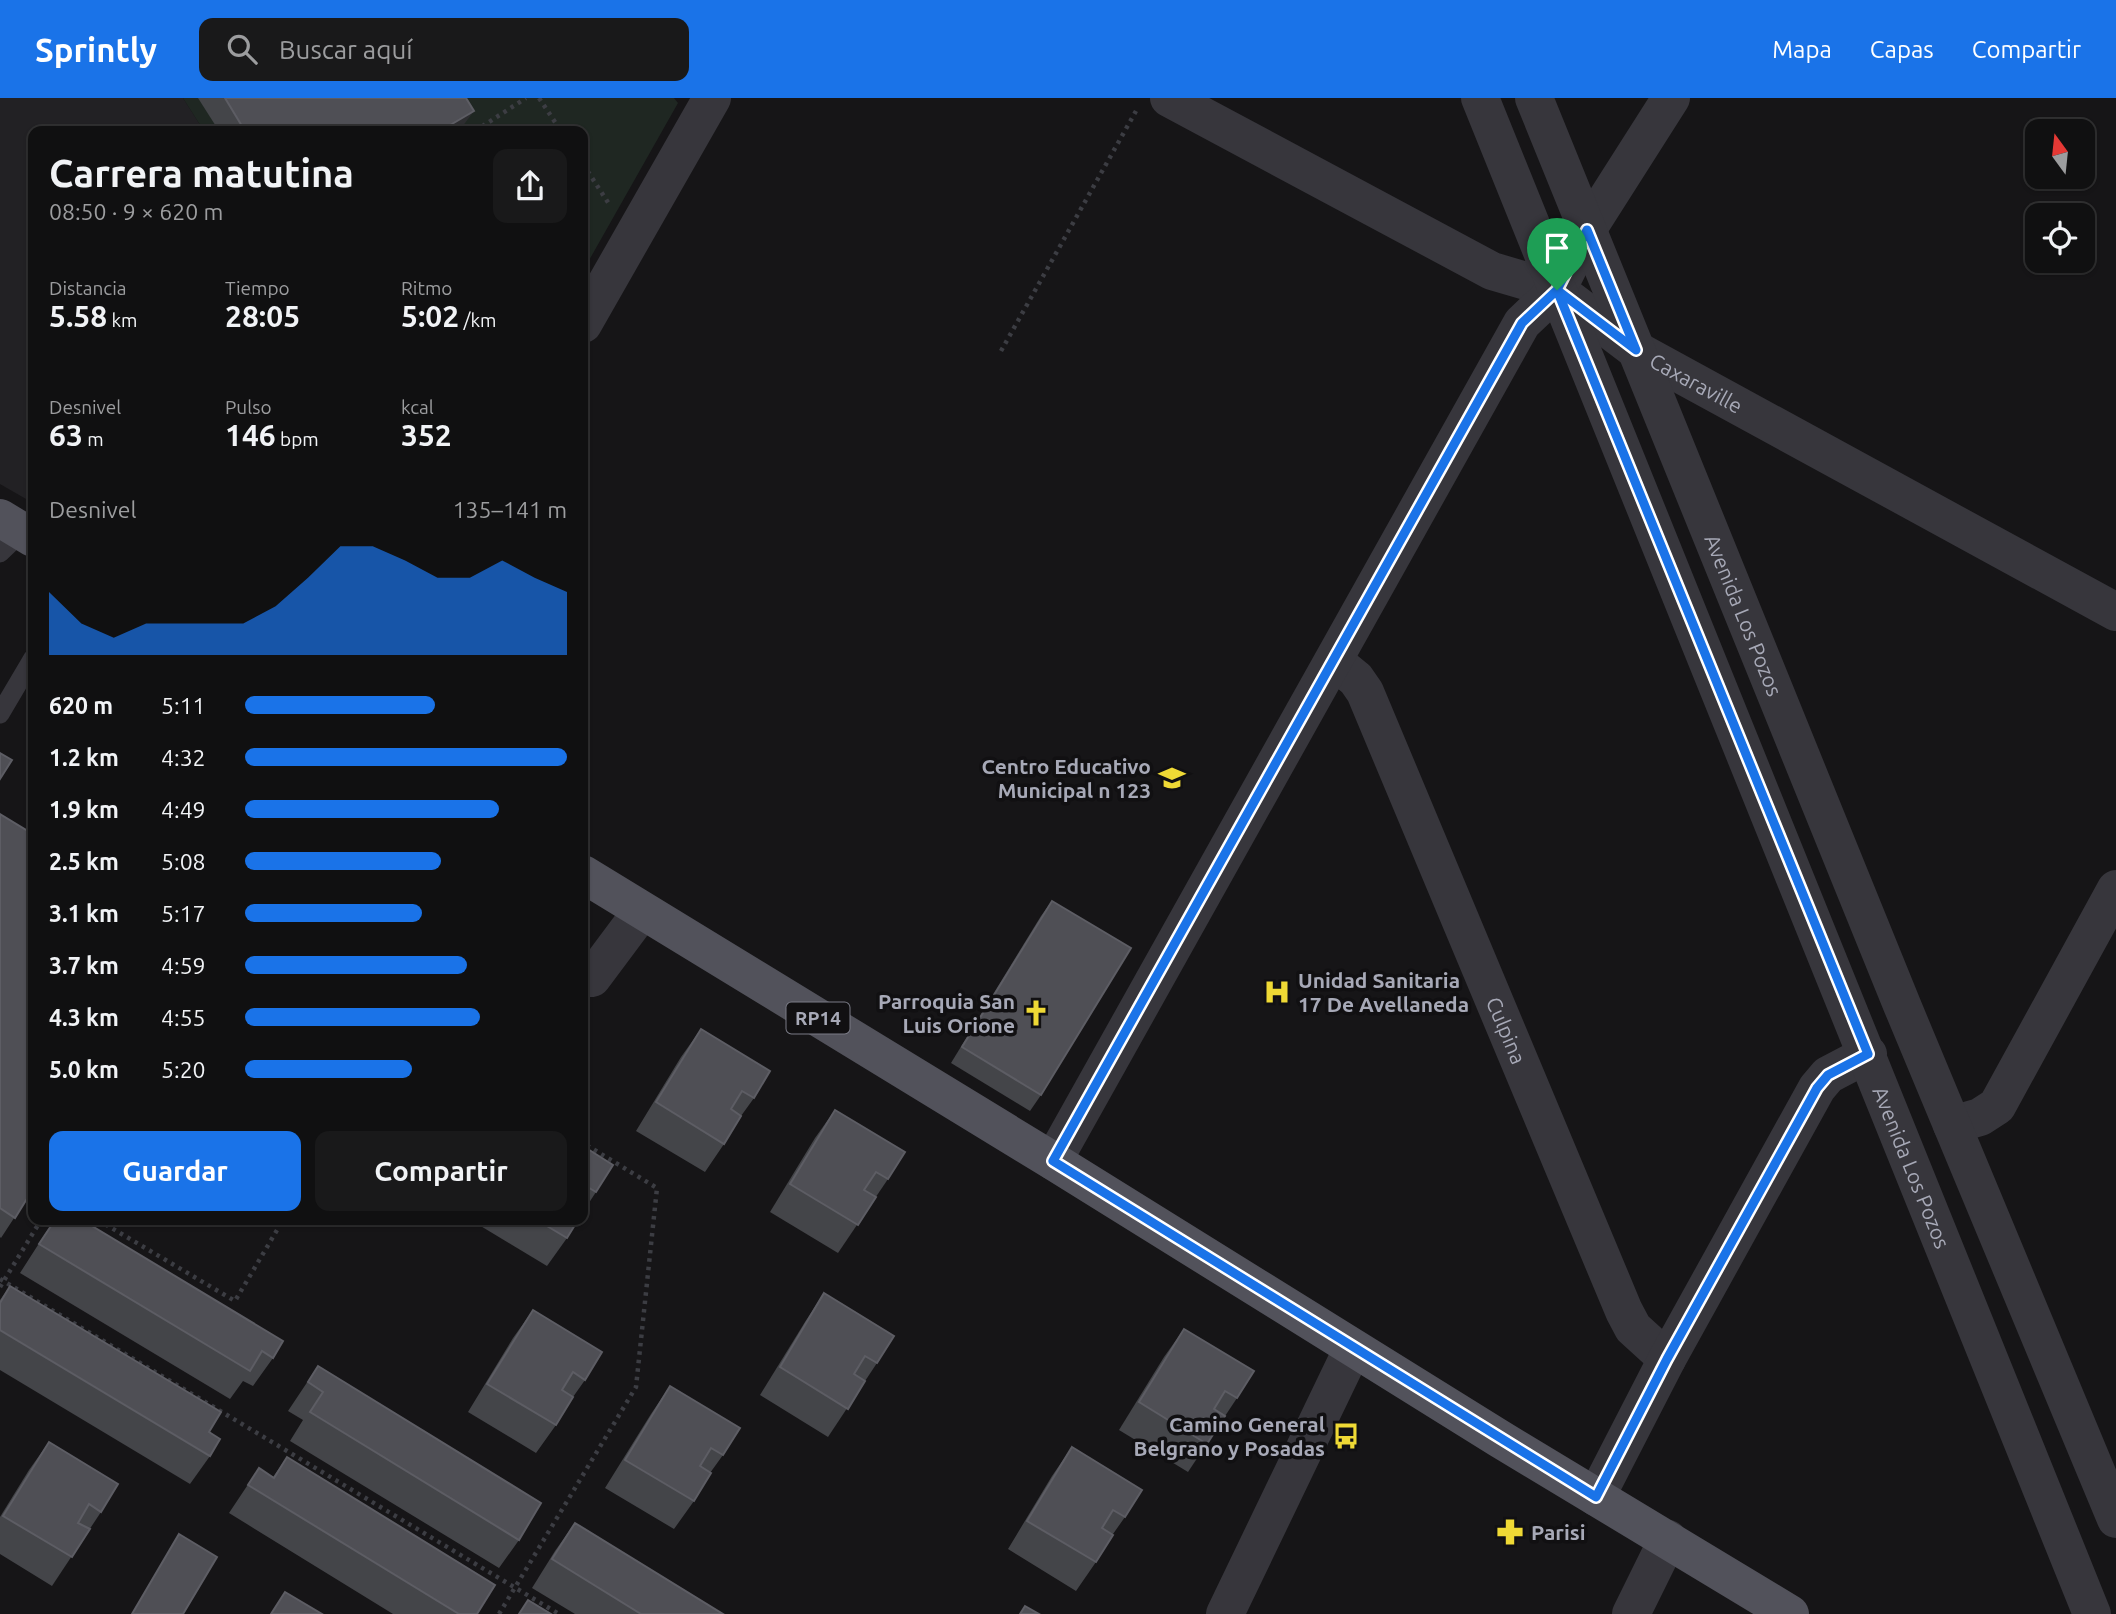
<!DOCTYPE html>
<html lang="es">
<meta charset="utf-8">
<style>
body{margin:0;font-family:Ubuntu,sans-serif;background:#19191a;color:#f1f3f6;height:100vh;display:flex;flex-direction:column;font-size:26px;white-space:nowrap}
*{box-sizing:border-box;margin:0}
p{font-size:23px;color:#9c9d9f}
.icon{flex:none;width:38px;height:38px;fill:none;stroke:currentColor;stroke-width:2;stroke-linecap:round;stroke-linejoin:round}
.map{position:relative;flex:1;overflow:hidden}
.drawer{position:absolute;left:28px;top:28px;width:560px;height:1099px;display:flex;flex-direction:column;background:#101011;border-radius:14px;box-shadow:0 2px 5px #0004,0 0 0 2px #303031}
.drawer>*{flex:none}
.needle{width:46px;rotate:345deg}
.fabs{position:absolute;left:2025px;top:21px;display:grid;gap:14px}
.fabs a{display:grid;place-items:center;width:70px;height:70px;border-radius:14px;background:#101011;box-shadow:0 2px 5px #0004,0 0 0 2px #303031;font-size:35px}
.pin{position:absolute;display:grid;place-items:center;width:60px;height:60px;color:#fff;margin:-72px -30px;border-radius:50% 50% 50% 0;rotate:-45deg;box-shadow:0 0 7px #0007}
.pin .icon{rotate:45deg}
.round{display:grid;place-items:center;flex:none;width:74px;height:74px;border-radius:14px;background:#19191a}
.overview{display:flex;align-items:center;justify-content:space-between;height:119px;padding:0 21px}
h1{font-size:38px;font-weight:600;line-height:52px}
.stats{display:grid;grid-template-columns:repeat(3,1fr);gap:10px;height:119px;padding:7px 21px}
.stats div{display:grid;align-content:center}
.stats b{font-size:30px;font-weight:600}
.stats small{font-size:19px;font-weight:400}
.stats p{font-size:19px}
.chart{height:196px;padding:14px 21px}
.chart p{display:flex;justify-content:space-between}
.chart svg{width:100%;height:126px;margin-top:7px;fill:#1a73e8;opacity:.7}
.button{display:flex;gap:14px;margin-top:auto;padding:14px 21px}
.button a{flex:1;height:80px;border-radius:14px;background:#1a73e8;color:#fff;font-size:28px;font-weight:600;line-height:80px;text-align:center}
.button a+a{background:#19191a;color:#f1f3f6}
ul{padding:0 21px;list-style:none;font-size:23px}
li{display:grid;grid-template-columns:112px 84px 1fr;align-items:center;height:52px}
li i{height:18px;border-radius:9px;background:#1a73e8}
header{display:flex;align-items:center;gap:42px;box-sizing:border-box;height:98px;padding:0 35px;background:#1a73e8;color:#fff}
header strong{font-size:33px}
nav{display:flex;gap:38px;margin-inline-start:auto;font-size:24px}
.search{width:490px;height:63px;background:#19191a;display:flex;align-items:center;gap:18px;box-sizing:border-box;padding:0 24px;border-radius:14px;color:#9c9d9f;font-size:26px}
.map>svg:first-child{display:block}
.built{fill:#222124}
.green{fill:#1f2722}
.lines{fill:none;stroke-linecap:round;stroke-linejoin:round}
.path{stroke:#3c3d43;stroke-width:4.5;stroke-dasharray:3.5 5;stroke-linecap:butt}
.service{stroke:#37363c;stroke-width:19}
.minor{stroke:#37363c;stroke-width:38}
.tertiary{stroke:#37363c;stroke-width:38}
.primary{stroke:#52525b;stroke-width:38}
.wall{fill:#444549}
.shaded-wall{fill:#2d2d30}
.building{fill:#4f4f55;stroke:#5d5d64;stroke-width:2}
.route-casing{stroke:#fff;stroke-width:14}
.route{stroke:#1a73e8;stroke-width:9}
.labels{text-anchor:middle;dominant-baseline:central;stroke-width:7;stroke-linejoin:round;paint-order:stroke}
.shield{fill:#111012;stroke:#7a7b86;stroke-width:2}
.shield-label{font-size:19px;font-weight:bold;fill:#a7a9b7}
.street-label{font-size:21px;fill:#a7a9b7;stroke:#111012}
.poi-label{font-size:21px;font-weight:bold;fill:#a7a9b7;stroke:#111012;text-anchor:end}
</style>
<header>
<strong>Sprintly</strong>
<div class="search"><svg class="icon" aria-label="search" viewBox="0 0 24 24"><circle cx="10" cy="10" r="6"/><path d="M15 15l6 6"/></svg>Buscar aquí</div>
<nav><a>Mapa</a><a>Capas</a><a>Compartir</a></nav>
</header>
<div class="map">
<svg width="2116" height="1516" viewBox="0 0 2116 1516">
<rect width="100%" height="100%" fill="#161517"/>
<polygon class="built" points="0,0 183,0 204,33 33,33 33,405 0,386"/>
<polygon class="green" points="183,0 674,0 678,5 583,173 583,33 204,33"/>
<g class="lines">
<g class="path">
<polyline points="539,0 561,33"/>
<polyline points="475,33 526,0"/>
<polyline points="583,66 609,106"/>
<polyline points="1001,253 1136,13"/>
<polyline points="98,1122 235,1203 283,1122"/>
<polyline points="0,1181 559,1516"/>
<polyline points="0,1189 41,1122"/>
<polyline points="499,1516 636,1289 657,1090 583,1045"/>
</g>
<g class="service">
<polyline points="0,455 26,430"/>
<polyline points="0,616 33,560"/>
</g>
<g class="minor">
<path id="s1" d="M1169,0L1492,173L1557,192L1636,252L2116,514"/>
<polyline points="583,226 712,0"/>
<path id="s2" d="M1334,563L1356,581L1365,594L1624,1213L1633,1230L1667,1261"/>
<polyline points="592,880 642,813"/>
<polyline points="1952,1027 1980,1019 1997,1008 2116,791"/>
<polyline points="1053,1063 1522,225 1557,192 1587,132 1671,0"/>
<polyline points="1596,1399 1667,1261 1817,990 1828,977 1868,956"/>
<polyline points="1225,1516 1353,1250"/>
<polyline points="1631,1516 1668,1441"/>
</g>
<g class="tertiary">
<path id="s3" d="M1480,0L2092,1516"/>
<path id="s4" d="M1534,0L1902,907L2116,1421"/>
</g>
<g class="primary">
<polyline points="0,420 33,440"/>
<polyline points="583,776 1053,1063 1500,1341 1790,1516"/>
</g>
</g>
<g class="wall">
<polygon points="198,0 466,0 459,33 219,33"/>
<polygon points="0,716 26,732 33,721 33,1091 1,1140 0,1139"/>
<polygon points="1052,803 1041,997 1030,1013 951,965 1041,818"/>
<polygon points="701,931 754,1000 741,1018 724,1046 705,1074 636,1033 681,959"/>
<polygon points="835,1012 888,1081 838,1155 770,1114 815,1040"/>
<polygon points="583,1048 596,1094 583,1114"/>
<polygon points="54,1122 82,1122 273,1260 253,1288 243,1283 230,1301 20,1175"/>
<polygon points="482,1122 578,1122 567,1140 547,1168 479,1127"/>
<polygon points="10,1188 209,1334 210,1358 190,1386 0,1272 0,1202"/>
<polygon points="824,1195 877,1265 828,1339 760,1297 805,1224"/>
<polygon points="533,1212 585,1282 573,1299 556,1327 536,1355 468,1314 513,1240"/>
<polygon points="1184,1231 1237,1300 1188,1374 1119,1332 1164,1259"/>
<polygon points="318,1268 519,1442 499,1470 290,1343 303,1322 288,1313"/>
<polygon points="670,1288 723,1357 710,1375 694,1403 674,1431 605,1390 651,1316"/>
<polygon points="49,1344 101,1414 52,1488 0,1456 0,1419 29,1372"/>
<polygon points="1072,1349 1125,1419 1113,1436 1096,1464 1076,1493 1008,1451 1052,1378"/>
<polygon points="287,1359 477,1516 393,1516 229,1415 259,1370 273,1379"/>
<polygon points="575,1425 723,1516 575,1516 532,1490 555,1453"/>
</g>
<polygon class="shaded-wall" points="474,13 459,33 440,33"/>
<g class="building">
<polygon points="225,0 466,0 474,13 440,33 245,33"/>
<polygon points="0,655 12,662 0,681"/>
<polygon points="0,716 28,733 33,724 33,1091 15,1120 0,1110"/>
<polygon points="1052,803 1131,850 1041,997 962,949"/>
<polygon points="701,931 770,973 754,1000 742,993 731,1011 741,1018 724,1046 656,1004"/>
<polygon points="835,1012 905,1054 888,1081 876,1074 864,1092 876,1099 858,1127 790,1086"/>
<polygon points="583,1048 613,1067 596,1094 584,1087 583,1090"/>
<polygon points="55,1122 82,1122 283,1243 273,1260 262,1253 250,1273 39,1146"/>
<polygon points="537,1122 578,1122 567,1140"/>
<polygon points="10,1188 221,1314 209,1334 220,1341 210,1358 0,1232 0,1205"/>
<polygon points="824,1195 894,1238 877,1265 865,1258 854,1276 865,1283 848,1311 780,1269"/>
<polygon points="533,1212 602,1254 585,1282 573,1274 562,1292 573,1299 556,1327 487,1286"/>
<polygon points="1184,1231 1254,1273 1237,1300 1225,1293 1214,1311 1225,1318 1207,1346 1139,1304"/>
<polygon points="318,1268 541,1405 519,1442 310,1314 323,1294 308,1284"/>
<polygon points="670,1288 740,1330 723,1357 711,1350 700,1368 711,1375 694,1403 625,1362"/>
<polygon points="49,1344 118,1386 101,1414 89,1406 78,1425 90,1431 72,1459 3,1418"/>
<polygon points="1072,1349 1142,1392 1125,1419 1113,1412 1102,1430 1113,1437 1096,1464 1027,1423"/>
<polygon points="287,1359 495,1487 477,1516 459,1516 248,1387 259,1370 274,1380"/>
<polygon points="575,1425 723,1516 641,1516 552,1461"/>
<polygon points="179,1436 217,1459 183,1516 132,1516"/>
<polygon points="285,1494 322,1516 271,1516"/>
<polygon points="528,1502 551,1516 519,1516"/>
<polygon points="1025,1508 1039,1516 1020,1516"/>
</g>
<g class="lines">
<g class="route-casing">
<polyline id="route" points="1557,192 1522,225 1053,1063 1596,1399 1667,1261 1817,990 1828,977 1868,956 1557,192 1636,252 1587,132 1557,192"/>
</g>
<use href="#route" class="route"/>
</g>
<defs>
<g id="school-bare" transform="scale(2.1)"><path d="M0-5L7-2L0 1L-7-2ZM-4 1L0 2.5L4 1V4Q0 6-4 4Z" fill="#efd935" stroke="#111012" stroke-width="2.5" paint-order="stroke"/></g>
<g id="hospital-bare" transform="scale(2.1)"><path d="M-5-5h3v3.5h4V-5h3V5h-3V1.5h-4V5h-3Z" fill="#efd935" stroke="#111012" stroke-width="2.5" paint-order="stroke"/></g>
<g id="church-bare" transform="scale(2.1)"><path d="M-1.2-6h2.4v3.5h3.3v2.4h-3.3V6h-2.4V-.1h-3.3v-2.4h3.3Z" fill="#efd935" stroke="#111012" stroke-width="2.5" paint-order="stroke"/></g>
<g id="bus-bare" transform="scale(2.1)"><path d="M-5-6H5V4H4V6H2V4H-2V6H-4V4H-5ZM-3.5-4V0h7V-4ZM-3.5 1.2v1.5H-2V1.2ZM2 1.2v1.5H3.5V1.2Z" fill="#efd935" stroke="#111012" stroke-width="2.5" paint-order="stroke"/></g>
<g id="pharmacy-bare" transform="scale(2.1)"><path d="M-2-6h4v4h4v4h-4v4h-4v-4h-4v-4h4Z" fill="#efd935" stroke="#111012" stroke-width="2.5" paint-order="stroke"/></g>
</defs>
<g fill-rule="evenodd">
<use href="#school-bare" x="1172" y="680"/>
<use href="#hospital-bare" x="1277" y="894"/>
<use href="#church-bare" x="1036" y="915"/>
<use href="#bus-bare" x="1346" y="1338"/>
<use href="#pharmacy-bare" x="1510" y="1434"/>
</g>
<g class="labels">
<rect class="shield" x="786.5" y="904.5" width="63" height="31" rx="5"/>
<g class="shield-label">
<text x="818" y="920">RP14</text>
</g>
<g class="street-label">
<text stroke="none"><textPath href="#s1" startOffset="602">Caxaraville</textPath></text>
<text stroke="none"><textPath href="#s4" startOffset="558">Avenida Los Pozos</textPath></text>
<text stroke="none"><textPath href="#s2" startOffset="411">Culpina</textPath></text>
<text stroke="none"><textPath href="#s3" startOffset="1153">Avenida Los Pozos</textPath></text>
</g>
<g class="poi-label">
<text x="1151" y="668">Centro Educativo<tspan x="1151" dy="24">Municipal n 123</tspan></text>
<text x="1298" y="882" text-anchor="start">Unidad Sanitaria<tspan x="1298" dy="24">17 De Avellaneda</tspan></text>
<text x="1015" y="903">Parroquia San<tspan x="1015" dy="24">Luis Orione</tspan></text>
<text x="1325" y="1326">Camino General<tspan x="1325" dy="24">Belgrano y Posadas</tspan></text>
<text x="1531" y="1434" text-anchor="start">Parisi</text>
</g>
</g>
</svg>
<div class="fabs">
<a><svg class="needle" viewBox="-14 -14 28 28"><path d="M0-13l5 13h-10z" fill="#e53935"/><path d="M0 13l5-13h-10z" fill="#9c9d9f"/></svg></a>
<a><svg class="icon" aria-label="locate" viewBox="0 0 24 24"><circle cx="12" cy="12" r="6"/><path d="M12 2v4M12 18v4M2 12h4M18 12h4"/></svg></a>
</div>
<div class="pin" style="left:1557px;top:192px;background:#1e9e55"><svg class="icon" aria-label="arrive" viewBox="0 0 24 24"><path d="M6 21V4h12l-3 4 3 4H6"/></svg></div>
<section class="drawer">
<div class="overview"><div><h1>Carrera matutina</h1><p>08:50 · 9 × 620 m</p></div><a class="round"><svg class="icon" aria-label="share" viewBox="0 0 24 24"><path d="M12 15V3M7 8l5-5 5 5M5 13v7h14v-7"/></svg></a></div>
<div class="stats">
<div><p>Distancia</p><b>5.58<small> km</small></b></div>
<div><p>Tiempo</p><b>28:05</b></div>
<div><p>Ritmo</p><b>5:02<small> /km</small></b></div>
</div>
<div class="stats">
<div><p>Desnivel</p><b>63<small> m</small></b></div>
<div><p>Pulso</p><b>146<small> bpm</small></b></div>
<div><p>kcal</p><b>352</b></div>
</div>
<div class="chart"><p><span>Desnivel</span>135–141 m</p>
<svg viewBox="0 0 160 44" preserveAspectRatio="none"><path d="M0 44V22L10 33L20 38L30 33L40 33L50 33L60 33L70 27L80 17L90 6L100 6L110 11L120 17L130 17L140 11L150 17L160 22V44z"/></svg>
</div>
<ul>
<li><b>620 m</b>5:11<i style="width:59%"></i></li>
<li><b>1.2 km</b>4:32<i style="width:100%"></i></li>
<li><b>1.9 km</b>4:49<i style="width:79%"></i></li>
<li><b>2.5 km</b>5:08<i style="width:61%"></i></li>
<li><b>3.1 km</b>5:17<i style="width:55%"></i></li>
<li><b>3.7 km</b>4:59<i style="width:69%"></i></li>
<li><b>4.3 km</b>4:55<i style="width:73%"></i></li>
<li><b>5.0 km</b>5:20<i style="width:52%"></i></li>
</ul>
<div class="button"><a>Guardar</a><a>Compartir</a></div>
</section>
</div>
